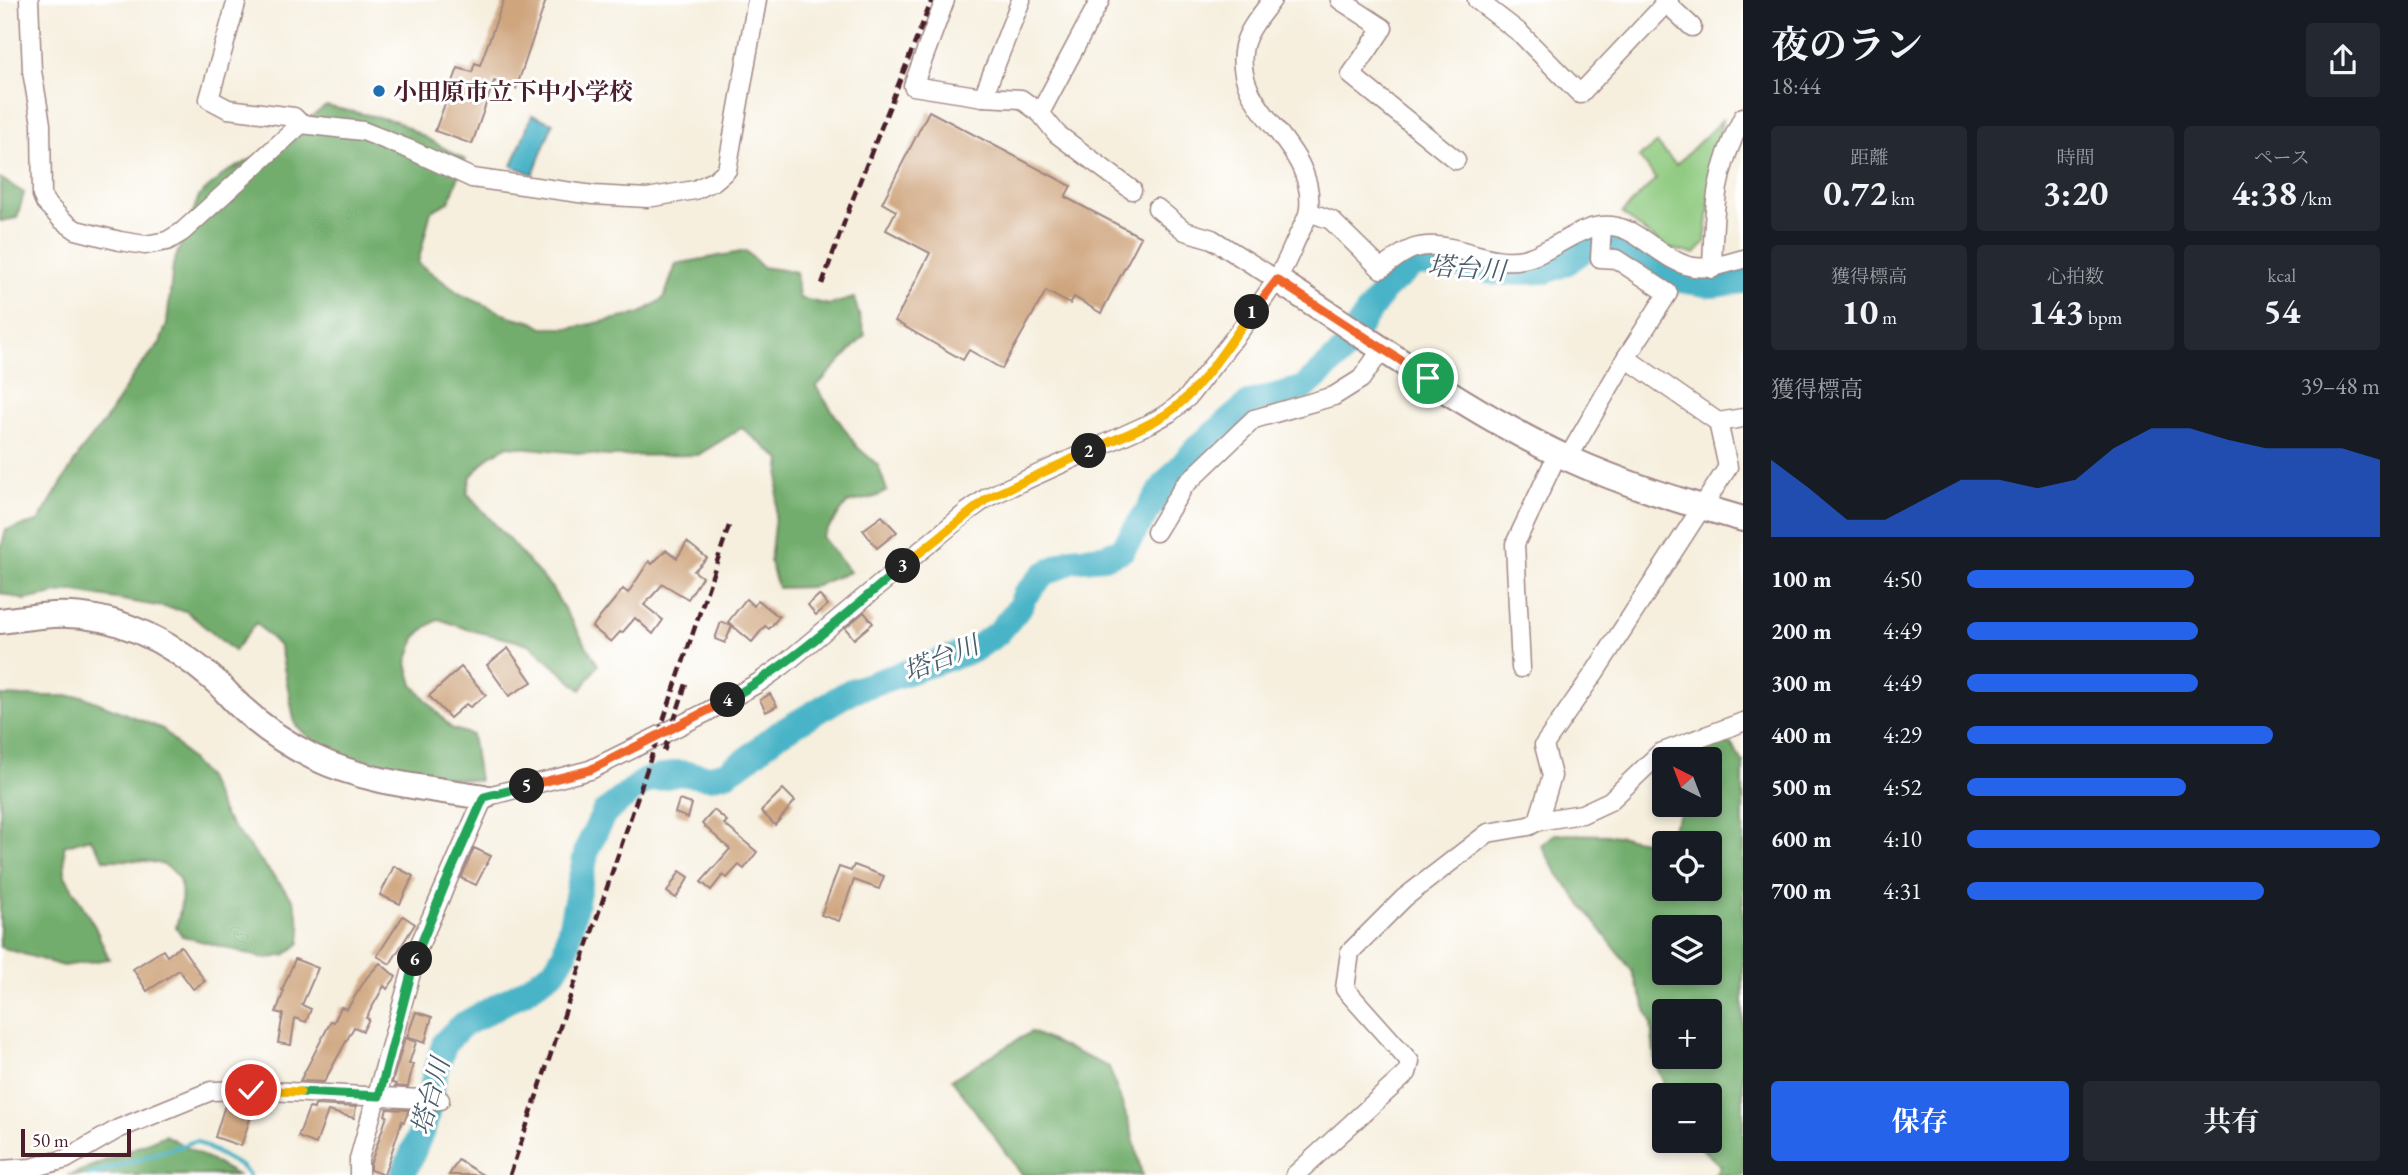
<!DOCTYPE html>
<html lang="ja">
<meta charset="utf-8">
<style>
body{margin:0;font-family:"EB Garamond","Noto Serif JP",serif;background:#242831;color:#f1f3f6;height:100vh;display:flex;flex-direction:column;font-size:26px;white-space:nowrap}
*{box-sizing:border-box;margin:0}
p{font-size:23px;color:#9ea1a6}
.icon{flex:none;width:38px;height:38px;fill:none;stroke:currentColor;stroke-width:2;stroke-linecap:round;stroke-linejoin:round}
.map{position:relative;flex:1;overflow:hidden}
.drawer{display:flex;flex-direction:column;background:#171b24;width:665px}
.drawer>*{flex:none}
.needle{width:46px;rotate:318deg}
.controls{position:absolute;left:1652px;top:747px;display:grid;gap:14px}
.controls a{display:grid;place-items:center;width:70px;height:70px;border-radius:7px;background:#171b24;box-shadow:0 4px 10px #0003;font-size:35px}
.scale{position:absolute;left:21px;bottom:18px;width:110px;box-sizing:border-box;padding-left:7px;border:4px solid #4a1f2b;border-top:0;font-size:19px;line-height:24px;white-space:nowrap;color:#4a1f2b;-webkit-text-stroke:5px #fff;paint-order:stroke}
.pin{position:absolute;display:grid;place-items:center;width:60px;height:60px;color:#fff;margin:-30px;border:4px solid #fff;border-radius:50%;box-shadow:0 2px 7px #0007}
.km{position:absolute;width:35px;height:35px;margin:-18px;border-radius:50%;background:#222;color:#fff;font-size:19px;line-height:35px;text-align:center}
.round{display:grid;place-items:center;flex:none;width:74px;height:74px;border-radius:7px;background:#242831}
.summary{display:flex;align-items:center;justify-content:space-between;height:119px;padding:0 28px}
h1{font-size:38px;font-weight:700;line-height:52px}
.figures{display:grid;grid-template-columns:repeat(3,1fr);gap:10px;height:119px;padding:7px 28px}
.figures div{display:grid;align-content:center;border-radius:7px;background:#242831;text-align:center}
.figures b{font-size:35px;font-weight:700}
.figures small{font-size:19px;font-weight:400}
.figures p{font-size:19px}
.chart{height:196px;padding:14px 28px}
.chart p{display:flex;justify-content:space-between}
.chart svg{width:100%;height:126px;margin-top:7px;fill:#2563eb;opacity:.7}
.action{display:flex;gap:14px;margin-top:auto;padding:14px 28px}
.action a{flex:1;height:80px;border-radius:7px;background:#2563eb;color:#fff;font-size:28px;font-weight:700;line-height:80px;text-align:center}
.action a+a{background:#242831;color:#f1f3f6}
ul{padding:0 28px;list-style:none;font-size:23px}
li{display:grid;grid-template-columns:112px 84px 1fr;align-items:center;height:52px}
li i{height:18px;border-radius:9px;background:#2563eb}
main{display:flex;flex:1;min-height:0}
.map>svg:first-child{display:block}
.green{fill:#8dc97e;stroke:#6c7454;stroke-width:2}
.forest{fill:#72ad6d;stroke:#5e664c;stroke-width:2;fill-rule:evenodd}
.water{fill:#4ab4c7;stroke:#4a6a79;stroke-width:2}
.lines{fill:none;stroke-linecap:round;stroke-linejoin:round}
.stream{stroke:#4ab4c7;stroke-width:4.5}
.river{stroke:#4ab4c7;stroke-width:26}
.building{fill:#cfa57e}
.street-casing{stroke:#a08784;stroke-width:21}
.secondary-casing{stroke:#a08784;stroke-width:28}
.street{stroke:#fff;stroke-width:18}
.secondary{stroke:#fff;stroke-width:24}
.rail{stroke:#4a1f2b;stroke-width:4.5;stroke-dasharray:10 5;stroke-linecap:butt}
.split-1-casing{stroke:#fff;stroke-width:14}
.split-2-casing{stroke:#fff;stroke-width:14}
.split-3-casing{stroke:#fff;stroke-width:14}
.split-4-casing{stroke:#fff;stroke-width:14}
.split-5-casing{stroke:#fff;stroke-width:14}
.split-6-casing{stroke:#fff;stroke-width:14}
.split-7-casing{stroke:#fff;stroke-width:14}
.split-8-casing{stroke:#fff;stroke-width:14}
.split-1{stroke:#f0652b;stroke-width:9}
.split-2{stroke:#f5b400;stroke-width:9}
.split-3{stroke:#f5b400;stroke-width:9}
.split-4{stroke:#22a559;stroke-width:9}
.split-5{stroke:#f0652b;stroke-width:9}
.split-6{stroke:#22a559;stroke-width:9}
.split-7{stroke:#22a559;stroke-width:9}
.split-8{stroke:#f5b400;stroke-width:9}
.poi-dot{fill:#1f6fb2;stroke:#fff;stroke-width:2.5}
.labels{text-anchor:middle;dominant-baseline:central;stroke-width:6;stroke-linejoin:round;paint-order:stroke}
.poi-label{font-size:24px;font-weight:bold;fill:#4a1f2b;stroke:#fff;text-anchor:start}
.water-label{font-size:26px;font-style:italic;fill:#4a5b69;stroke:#fff}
</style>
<main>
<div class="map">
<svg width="1743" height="1175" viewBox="0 0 1743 1175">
<rect width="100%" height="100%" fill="#fff"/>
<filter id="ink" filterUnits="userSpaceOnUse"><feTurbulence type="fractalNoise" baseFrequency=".0143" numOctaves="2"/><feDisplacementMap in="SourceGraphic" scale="14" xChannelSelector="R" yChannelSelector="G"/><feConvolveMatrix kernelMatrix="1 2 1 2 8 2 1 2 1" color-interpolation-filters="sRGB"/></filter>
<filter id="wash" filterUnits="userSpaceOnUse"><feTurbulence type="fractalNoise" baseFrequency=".00686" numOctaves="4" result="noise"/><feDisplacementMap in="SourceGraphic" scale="28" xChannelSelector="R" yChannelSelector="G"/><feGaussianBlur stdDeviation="1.57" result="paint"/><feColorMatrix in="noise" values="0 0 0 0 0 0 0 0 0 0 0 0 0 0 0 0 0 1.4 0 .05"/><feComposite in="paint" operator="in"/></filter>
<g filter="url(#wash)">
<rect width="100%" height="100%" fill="#f6efde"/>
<polygon class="green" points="1722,120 1714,165 1705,243 1695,254 1671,249 1646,233 1622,213 1656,179 1639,157 1657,143 1676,165"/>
<g class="forest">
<polygon points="326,106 396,121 465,160 449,202 431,211 418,263 460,294 509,316 533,322 543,328 572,328 639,314 664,298 676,264 746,251 762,267 796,272 799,298 829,305 854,298 865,335 816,387 857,447 878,465 887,491 875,497 847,503 822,537 850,572 811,587 778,588 770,562 781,460 742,428 698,455 609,456 508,446 491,455 471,476 467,493 551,587 598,665 581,690 529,644 470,630 439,619 425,628 415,638 407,663 413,685 451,728 472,735 479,781 376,769 326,755 295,724 280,647 256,623 234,651 186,611 70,591 24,600 0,593 0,551 6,530 38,522 81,451 105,421 134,374 160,343 167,323 173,265 199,196 225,173 256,157"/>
<polygon points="0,178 24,193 17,218 0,221"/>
<path d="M0,696H82L163,729L207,778L224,816L294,901L301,930L300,943L285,955L266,959L182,936L176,927C196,858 160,860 105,860L90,838L64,846L65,876L95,927L109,959L63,966L0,947Z"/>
<path d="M1693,735L1731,744L1743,762V1175H1714L1721,1166L1693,1141H1710V1096L1669,1095L1655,1063L1651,1023L1632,971L1556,871L1541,845L1555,834L1611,835L1662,844L1686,805H1710V760L1680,759L1678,748ZM1664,844H1710V889H1664ZM1664,928H1710V973H1664ZM1664,1012H1710V1057H1664Z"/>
<polygon points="1031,1032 1109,1067 1131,1129 1142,1175 1022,1175 952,1079"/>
<polygon points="165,1135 237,1175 67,1175 71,1175"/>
</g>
<polygon class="water" points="532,115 553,123 533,174 512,166"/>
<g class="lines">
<polyline class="stream" points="90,1175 196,1141 242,1167 249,1175"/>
<polyline class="river" points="403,1175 424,1126 435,1073 445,1042 461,1026 523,992 554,971 565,953 587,849 604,813 645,781 679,773 710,777 726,773 746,760 775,736 851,691 973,650 998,633 1019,608 1025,595 1043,575 1071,560 1103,557 1122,550 1166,483 1196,449 1250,403 1304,388 1346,349 1359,326 1384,290 1414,264 1452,263 1497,273 1546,271 1566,263 1588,247 1616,244 1649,262 1673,279 1711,285 1743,281"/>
</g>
<g id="blocks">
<g class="building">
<polygon points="504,0 546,0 516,89 494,81 472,144 435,131 458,68 472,72 475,63 480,65"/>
<polygon points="929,111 1071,186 1065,197 1141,237 1101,313 1074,297 1070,304 1046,291 1002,369 969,350 963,360 895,321 930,253 886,230 896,211 882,203"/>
<polygon points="882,516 897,532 877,548 863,530"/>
<polygon points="687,542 707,558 694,571 702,577 688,599 663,584 644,605 663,620 653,634 635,618 622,633 620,632 611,642 592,627 623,589 628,593 649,561 652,564 666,550 677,558"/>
<polygon points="819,595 828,605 816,615 808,605"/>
<polygon points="746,599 754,606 758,600 779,617 769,629 765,626 752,642 728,622"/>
<polygon points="864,612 873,623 854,639 845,628"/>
<polygon points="721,622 732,626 725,643 715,639"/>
<polygon points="508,648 532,682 509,696 487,665"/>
<polygon points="461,667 486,695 470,707 466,704 450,718 429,696"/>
<polygon points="770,694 777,706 766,712 760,700"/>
<polygon points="783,789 795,801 775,825 761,811"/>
<polygon points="679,800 692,804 688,818 675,813"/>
<polygon points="714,810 727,821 724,824 757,852 744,869 739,865 727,878 723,875 711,890 701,882 730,849 702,824"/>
<polygon points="474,848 491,856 476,885 461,878"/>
<polygon points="854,865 884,876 879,889 854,880 839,921 821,915 839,867 851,871"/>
<polygon points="394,866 413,876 400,904 380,895"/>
<polygon points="680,871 689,877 676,898 667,892"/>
<polygon points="403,916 415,924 390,964 377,956"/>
<polygon points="181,946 205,981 193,989 179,970 147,991 133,969 163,950 167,956"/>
<polygon points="295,959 318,968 302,1005 311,1009 306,1022 295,1018 291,1045 278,1043 283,1014 276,1012 284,991 282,990"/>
<polygon points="380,963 396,977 387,989 384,986 366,1018 369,1019 363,1031 354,1027 324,1082 300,1081 331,1021 334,1022 341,1007 347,1009 367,977"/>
<polygon points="416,1012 432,1017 425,1043 407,1037"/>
<polygon points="405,1038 416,1042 409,1064 413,1064 408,1087 395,1086 396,1084 392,1083"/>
<polygon points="226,1102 237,1102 254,1107 241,1146 215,1137"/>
<polygon points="315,1105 356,1107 354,1118 328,1111 316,1144 298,1137 309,1108 314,1109"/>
<polygon points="387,1109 409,1110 404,1122 402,1121 384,1175 370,1170 370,1165 387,1116 385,1115"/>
<polygon points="458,1160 483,1175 449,1175"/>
</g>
</g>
</g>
<g filter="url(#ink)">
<use href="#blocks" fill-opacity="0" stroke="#a08784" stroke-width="2"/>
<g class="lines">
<g class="street-casing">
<g id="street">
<polyline points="29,0 32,71 41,124 42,195 45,202 62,220 76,230 120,241 145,245 167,241 182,232 301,124 294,117 228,109 209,99 237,0"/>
<polyline points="945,0 913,86 983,97 1021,99 1040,113 1057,134 1132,190"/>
<polyline points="1340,0 1383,28 1351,75 1456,160"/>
<polyline points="1477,0 1520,33 1580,94 1669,0"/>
<polyline points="1663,0 1692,27"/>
<polyline points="983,97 1021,0"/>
<polyline points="1040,113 1100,0"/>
<polyline points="301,124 363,131 411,150 472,178 593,195 647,198 695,190 714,181 727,170 757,0"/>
<polyline points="1157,208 1185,231 1212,239 1277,280"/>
<path d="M1309,212L1331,220L1381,269C1391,262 1401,253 1412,249C1449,236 1486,267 1523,259C1554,253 1583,219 1617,227C1628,229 1636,235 1645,241C1687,270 1693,274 1743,259"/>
<path d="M1712,269C1714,207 1714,173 1743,117"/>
<polyline points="1718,422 1743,418"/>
<polyline points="1568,458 1626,358 1668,293 1616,259 1600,258 1602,227"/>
<polyline points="1156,532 1184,486 1254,419 1334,396 1361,379 1383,348"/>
<polyline points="1521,668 1515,544 1558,453"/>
<polyline points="1538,821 1582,814 1610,801 1660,753 1743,722"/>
<polyline points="0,1170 31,1168 66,1159 118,1129 211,1091 251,1090 440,1100"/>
<path d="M359,1175V1159L418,948L484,797L590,770L705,713L758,683L782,666L967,512L988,497L1151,423L1169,413L1188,397C1217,359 1249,322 1275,282C1284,269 1290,253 1297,238C1301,229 1308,219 1309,209C1316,141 1230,112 1244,46C1248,29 1262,14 1272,0"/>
<polyline points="1295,1175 1407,1073 1410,1062 1345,989 1350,952 1404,898 1488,833 1529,826 1538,821 1552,776 1544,745 1595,672 1728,467 1718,422 1626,358"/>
</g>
</g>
<g class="secondary-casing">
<g id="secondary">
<path d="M1277,280C1372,340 1464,410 1567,458C1624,484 1683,502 1743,519"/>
<path d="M0,621C18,619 35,616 53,615C113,612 168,640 213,679C224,688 232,700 243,709C263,728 289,745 313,757C366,783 427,788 484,797"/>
</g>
</g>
<use href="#street" class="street"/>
<use href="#secondary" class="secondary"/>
<g class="rail">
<polyline points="822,284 852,201 932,0"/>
<polyline points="664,751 687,681"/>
<polyline points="510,1175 730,523"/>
</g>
</g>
</g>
<g class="lines" filter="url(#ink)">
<g class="split-1-casing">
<polyline id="split-1" points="1252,312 1277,280 1428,378"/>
</g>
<g class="split-2-casing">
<path id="split-2" d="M1089,451C1115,439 1144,429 1168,413C1199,392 1229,343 1252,312"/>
</g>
<g class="split-3-casing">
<polyline id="split-3" points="903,566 988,498 1089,451"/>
</g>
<g class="split-4-casing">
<path id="split-4" d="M728,700C792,664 846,613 903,566"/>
</g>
<g class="split-5-casing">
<polyline id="split-5" points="527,786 590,770 728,700"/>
</g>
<g class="split-6-casing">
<polyline id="split-6" points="415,959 444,887 484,797 527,786"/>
</g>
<g class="split-7-casing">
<polyline id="split-7" points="300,1092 379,1096 415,959"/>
</g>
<g class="split-8-casing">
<polyline id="split-8" points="251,1090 300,1092"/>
</g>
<use href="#split-1" class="split-1"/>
<use href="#split-2" class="split-2"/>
<use href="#split-3" class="split-3"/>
<use href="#split-4" class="split-4"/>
<use href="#split-5" class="split-5"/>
<use href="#split-6" class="split-6"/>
<use href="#split-7" class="split-7"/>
<use href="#split-8" class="split-8"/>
</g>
<circle class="poi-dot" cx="379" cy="91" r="7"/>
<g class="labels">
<g class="poi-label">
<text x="393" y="91">小田原市立下中小学校</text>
</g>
<g class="water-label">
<text transform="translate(1467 268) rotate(4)">塔台川</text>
<text transform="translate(941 658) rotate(-22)">塔台川</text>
<text transform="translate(430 1096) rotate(-74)">塔台川</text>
</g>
</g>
</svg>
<div class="controls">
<a><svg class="needle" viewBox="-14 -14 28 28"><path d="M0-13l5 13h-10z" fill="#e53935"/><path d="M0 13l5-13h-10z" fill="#9ea1a6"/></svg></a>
<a><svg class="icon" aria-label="locate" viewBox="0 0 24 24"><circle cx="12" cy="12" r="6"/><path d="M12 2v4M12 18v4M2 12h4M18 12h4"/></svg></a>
<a><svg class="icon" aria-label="layers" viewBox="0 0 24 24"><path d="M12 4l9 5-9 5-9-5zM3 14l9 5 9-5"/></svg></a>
<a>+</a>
<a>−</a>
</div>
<div class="scale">50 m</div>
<div class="pin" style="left:1428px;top:378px;background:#1e9e55"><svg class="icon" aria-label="arrive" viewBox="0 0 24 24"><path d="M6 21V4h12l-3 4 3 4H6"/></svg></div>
<div class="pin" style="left:251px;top:1090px;background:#d93025"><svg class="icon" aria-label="check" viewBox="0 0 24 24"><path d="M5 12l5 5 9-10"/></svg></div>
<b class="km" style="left:1252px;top:312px">1</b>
<b class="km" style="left:1089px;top:451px">2</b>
<b class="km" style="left:903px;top:566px">3</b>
<b class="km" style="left:728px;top:700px">4</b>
<b class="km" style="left:527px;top:786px">5</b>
<b class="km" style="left:415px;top:959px">6</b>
</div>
<section class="drawer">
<div class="summary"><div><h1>夜のラン</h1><p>18:44</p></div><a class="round"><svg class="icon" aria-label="share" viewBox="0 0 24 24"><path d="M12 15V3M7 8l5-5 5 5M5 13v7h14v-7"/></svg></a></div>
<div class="figures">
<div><p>距離</p><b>0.72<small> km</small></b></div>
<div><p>時間</p><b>3:20</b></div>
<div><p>ペース</p><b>4:38<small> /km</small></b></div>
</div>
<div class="figures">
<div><p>獲得標高</p><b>10<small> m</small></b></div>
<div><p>心拍数</p><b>143<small> bpm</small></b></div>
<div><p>kcal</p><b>54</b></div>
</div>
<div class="chart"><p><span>獲得標高</span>39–48 m</p>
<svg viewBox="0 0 160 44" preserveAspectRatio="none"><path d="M0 44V17L10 27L20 38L30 38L40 31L50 24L60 24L70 27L80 24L90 13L100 6L110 6L120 10L130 13L140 13L150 13L160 17V44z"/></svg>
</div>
<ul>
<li><b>100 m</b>4:50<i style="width:55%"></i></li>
<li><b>200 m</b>4:49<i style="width:56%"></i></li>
<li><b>300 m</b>4:49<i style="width:56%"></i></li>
<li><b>400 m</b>4:29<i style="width:74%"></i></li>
<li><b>500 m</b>4:52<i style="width:53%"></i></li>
<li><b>600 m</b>4:10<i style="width:100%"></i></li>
<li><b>700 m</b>4:31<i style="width:72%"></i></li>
</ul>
<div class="action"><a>保存</a><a>共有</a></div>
</section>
</main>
